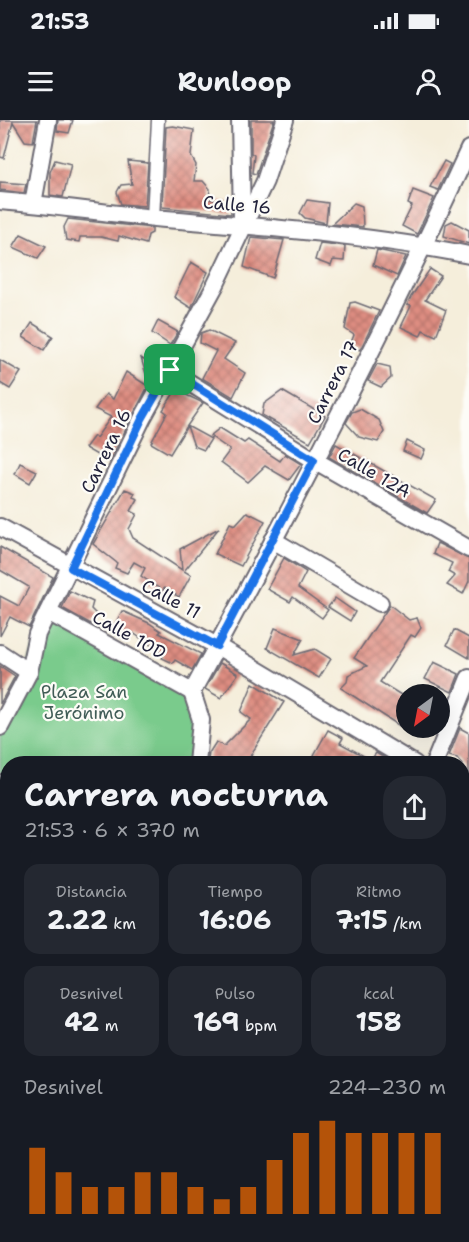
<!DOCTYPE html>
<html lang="es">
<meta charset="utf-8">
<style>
body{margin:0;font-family:"Shantell Sans",sans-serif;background:#242831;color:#f1f3f6;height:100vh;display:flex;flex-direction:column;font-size:22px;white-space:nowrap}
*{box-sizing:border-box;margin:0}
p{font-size:20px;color:#9ea1a6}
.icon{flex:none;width:33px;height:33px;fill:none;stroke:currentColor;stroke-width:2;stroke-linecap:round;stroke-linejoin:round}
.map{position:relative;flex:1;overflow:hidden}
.panel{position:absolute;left:0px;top:636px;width:470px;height:486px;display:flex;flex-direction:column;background:#171b24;border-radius:24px 24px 0 0;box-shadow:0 6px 24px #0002}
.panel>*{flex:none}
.needle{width:39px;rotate:212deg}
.fabs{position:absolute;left:396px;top:564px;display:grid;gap:12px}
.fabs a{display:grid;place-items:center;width:54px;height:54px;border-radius:50%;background:#171b24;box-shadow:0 6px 24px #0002;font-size:30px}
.pin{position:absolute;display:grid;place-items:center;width:51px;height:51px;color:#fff;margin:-26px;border-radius:12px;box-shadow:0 3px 9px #0006}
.round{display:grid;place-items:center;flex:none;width:63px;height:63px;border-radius:24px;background:#242831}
.overview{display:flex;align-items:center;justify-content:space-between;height:102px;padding:0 24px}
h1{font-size:33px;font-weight:700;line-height:45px}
.metrics{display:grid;grid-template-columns:repeat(3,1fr);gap:9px;height:102px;padding:6px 24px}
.metrics div{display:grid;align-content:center;border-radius:15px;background:#242831;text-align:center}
.metrics b{font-size:26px;font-weight:700}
.metrics small{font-size:16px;font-weight:400}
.metrics p{font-size:16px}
.chart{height:168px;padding:12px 24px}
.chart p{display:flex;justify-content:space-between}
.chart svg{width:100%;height:108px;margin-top:6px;stroke:#b45309;stroke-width:6}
.status{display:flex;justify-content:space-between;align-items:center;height:42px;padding:0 30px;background:#171b24;direction:ltr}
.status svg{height:16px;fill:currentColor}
header{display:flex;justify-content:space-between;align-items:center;height:78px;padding:0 24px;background:#171b24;font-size:27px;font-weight:700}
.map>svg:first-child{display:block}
.park{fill:#7acb8c;stroke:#4e7664;stroke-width:1.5}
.building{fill:url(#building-cross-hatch)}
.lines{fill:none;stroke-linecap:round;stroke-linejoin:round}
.pedestrian-casing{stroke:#6c6973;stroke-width:15}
.minor-casing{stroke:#6c6973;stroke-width:20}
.pedestrian{stroke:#fff;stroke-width:12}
.minor{stroke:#fff;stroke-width:16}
.route-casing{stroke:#fff;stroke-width:12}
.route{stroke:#1a73e8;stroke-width:8}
.labels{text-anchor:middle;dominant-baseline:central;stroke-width:4.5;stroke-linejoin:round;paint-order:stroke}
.street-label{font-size:18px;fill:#22223b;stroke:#fdfcf7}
.park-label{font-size:18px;fill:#415d57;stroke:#fdfcf7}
</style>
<div class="status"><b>21:53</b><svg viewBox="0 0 49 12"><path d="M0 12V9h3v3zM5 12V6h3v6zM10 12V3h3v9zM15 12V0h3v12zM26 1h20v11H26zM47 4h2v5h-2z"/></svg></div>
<header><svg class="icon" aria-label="menu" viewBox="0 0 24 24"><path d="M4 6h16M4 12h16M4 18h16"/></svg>Runloop<svg class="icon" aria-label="person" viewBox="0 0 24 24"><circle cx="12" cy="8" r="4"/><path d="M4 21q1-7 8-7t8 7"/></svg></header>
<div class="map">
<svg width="469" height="1122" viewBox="0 0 469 1122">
<defs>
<pattern id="building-cross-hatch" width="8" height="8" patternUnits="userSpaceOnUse" patternTransform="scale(1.5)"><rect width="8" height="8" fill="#de8d81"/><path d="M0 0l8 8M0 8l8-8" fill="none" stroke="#b4736b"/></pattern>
</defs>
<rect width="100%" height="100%" fill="#fdfcf7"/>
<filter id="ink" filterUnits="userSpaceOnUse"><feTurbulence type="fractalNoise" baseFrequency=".0167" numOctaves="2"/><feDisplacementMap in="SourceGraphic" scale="12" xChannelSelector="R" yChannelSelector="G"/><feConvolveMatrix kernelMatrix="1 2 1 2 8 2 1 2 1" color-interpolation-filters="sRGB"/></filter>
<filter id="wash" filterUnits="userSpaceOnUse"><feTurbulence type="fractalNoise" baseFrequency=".008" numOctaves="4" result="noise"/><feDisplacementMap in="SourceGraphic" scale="24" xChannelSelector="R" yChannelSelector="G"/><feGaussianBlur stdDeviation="1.35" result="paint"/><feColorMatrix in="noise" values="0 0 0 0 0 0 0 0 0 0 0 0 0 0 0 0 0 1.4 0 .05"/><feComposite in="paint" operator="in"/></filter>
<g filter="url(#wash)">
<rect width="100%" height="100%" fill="#f5eedb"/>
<polygon class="park" points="49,492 189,571 198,600 196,643 8,644 7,664 0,661 0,611"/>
<g id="blocks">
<g class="building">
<polygon points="0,0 37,0 33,22 25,21 13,2 4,38 0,37"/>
<polygon points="58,0 73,0 69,13 57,11"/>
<polygon points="251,0 274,0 256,54 252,53 254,35 251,33"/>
<polygon points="173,6 194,10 191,36 196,45 194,61 203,61 210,69 209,79 231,83 231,94 162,87 166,7"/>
<polygon points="55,40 71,44 63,77 50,75 50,52"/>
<polygon points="128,41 148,43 145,86 121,84 117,72 121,65 132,64"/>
<polygon points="444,41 450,44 438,70 430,67"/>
<polygon points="0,62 26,64 24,73 0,70"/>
<polygon points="413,70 434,78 417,114 402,106 412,86 408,84"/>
<polygon points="307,80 328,83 326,103 305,98 300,93"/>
<polygon points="354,83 362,86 363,107 332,104"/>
<polygon points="68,99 152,108 152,113 148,115 146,124 119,116 118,121 101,117 80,117 79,122 66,120 64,107"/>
<polygon points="452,101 469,110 469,124 444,116 446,104"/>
<polygon points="21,114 46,126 38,138 13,127"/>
<polygon points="251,117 284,120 273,158 244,147"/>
<polygon points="320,123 345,126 344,141 333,140 331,146 315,140"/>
<polygon points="377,130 406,136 397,156 373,145"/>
<polygon points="191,142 208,152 191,188 174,177"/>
<polygon points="430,149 441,156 425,180 446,190 436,216 423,210 420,216 401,207 411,186 407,185 411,177"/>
<polygon points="355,182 379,191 360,230 350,225 354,215 345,209 350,183"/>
<polygon points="158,201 178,212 170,225 152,213"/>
<polygon points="32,203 53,216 44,230 23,217"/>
<polygon points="209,210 235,223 224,239 245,253 233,277 202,258 216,231 200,223 201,213"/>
<polygon points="141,238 158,249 149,264"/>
<polygon points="0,240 21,252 10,269 0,263"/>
<polygon points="377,244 390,247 391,258 381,267 368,261"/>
<polygon points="126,252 148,266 109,342 85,328 94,316 96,318 111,297 95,289 106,274 113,279"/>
<polygon points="176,270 203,283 187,306 211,319 204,330 194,326 187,306 170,334 151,323 167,293 163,290"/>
<polygon points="282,271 325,296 310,322 262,295 264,284"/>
<polygon points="360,289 379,300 384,312 378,322 359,317 346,303 352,292"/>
<polygon points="220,308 244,323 248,320 280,341 285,334 301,344 289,360 265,346 248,362 221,342 230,330 210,316"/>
<polygon points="407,321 425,330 421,339 403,331"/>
<polygon points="336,324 436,380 427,393 329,337"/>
<polygon points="20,343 37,351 30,363 15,354"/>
<polygon points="125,369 135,373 133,377 138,379 131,391 137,394 129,409 133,418 182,450 180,429 219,408 184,451 191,455 179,477 164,468 163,471 141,456 145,448 134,442 127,453 115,448 117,443 93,424"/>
<polygon points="247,392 265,401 241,446 215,434 230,403 235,405"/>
<polygon points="437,423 469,439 469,461 463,474 447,465 455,456 448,452 452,443 433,434"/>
<polygon points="0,427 53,457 29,507 10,497 0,516 0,476 19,486 29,467 0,450"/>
<polygon points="284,438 306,452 298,468 328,490 322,498 293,477 290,482 267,469"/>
<polygon points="70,471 93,482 91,489 97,495 91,504 62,488"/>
<polygon points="335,478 355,492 350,501 328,487"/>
<polygon points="390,485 409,500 417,498 421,508 415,517 411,515 380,562 406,578 406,610 341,568 347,562 348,555 367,546 354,538"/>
<polygon points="122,491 149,503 161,511 159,513 201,534 192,550 175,540 173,543 162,538 164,534 133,513 127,521 114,513 117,509 114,506"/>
<polygon points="275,508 303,519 294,535 315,529 331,539 319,558 267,528"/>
<polygon points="454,510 469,518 469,538 447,525"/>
<polygon points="434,542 459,554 452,572 425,559"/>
<polygon points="220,543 238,554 221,578 205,569"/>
<polygon points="0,546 15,556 0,584"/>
<polygon points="253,563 284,582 250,636 265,644 213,644 208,640 209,633 216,622 224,626 251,599 241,592"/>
<polygon points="460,608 469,613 469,654 457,638 449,636"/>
<polygon points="328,610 343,618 340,623 371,640 376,633 394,644 327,644 314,635"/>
</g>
</g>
</g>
<g filter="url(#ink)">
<use href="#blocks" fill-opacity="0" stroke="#6c6973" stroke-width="1.5"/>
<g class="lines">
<g class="pedestrian-casing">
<polyline id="pedestrian" points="153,98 158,0"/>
</g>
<g class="minor-casing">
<g id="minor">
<polyline points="240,0 242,100"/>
<path d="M0,81C52,85 103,93 155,98C260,107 366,114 469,135"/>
<polyline points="33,84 48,0"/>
<polyline points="169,250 314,340 469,429"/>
<polyline points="0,407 217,526 415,644"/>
<polyline points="273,420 380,483"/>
<polyline points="48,492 192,572"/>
<polyline points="0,533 29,552"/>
<polyline points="0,607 29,552 37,514 142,299 215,166 265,61 285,0"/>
<path d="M197,644L201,600L192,572C289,394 384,213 469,29"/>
<polyline points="434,644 469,558"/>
<polyline points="0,663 8,667"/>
<polyline points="462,671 469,676"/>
<polyline points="0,753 8,757"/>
<polyline points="462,803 469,791"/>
<polyline points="0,839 8,842"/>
<polyline points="462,919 469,923"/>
<polyline points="0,964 8,967"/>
<polyline points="0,990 8,988"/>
<polyline points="462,1004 469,1007"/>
<polyline points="0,1072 8,1070"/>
<polyline points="462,1100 469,1105"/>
<polyline points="105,1122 120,1118"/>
<polyline points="224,1122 231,1114"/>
</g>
</g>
<use href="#pedestrian" class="pedestrian"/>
<use href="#minor" class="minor"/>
</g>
</g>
<g class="lines" filter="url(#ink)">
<g class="route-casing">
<polygon id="route" points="170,250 314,340 217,526 71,448 142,299"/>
</g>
<use href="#route" class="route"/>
</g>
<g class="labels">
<g class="street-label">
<text transform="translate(237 85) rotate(5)">Calle 16</text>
<text transform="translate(333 262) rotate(-63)">Carrera 17</text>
<text transform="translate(106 331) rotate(-64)">Carrera 16</text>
<text transform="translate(374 353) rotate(30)">Calle 12A</text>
<text transform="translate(171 479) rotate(28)">Calle 11</text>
<text transform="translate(129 515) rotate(29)">Calle 10D</text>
</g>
<g class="park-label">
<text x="84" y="572">Plaza San<tspan x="84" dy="21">Jerónimo</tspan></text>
</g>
</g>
</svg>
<div class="fabs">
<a><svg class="needle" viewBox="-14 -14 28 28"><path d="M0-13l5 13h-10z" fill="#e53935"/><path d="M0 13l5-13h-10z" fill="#9ea1a6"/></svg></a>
</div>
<div class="pin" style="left:170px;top:250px;background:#1e9e55"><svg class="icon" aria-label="arrive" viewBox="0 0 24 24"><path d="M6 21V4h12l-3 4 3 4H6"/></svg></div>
<section class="panel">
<div class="overview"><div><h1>Carrera nocturna</h1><p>21:53 · 6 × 370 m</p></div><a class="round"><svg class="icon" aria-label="share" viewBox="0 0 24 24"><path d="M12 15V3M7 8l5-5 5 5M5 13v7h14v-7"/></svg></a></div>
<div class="metrics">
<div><p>Distancia</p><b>2.22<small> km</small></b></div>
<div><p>Tiempo</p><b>16:06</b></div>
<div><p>Ritmo</p><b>7:15<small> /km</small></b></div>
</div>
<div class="metrics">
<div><p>Desnivel</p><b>42<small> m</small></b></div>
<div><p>Pulso</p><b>169<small> bpm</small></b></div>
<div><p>kcal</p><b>158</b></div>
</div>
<div class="chart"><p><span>Desnivel</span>224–230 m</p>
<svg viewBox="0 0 160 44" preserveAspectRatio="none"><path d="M5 44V17M15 44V27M25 44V33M35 44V33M45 44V27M55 44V27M65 44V33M75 44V38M85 44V33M95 44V22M105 44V11M115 44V6M125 44V11M135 44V11M145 44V11M155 44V11"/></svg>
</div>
</section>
</div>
